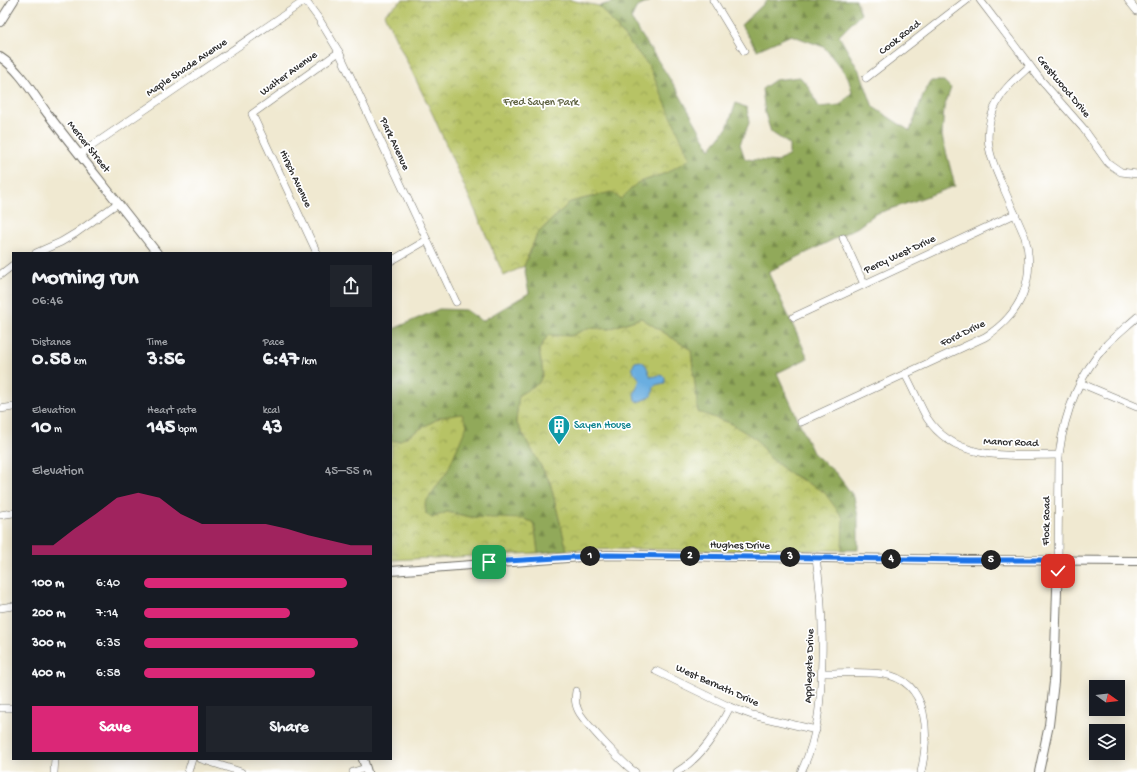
<!DOCTYPE html>
<meta charset="utf-8">
<style>
body{margin:0;font-family:"Gochi Hand",sans-serif;background:#20242c;color:#f1f3f6;height:100vh;display:flex;flex-direction:column;font-size:15px;white-space:nowrap}
*{box-sizing:border-box;margin:0}
p{font-size:13px;color:#9ea1a6}
.icon{flex:none;width:22px;height:22px;fill:none;stroke:currentColor;stroke-width:2;stroke-linecap:round;stroke-linejoin:round}
.map{position:relative;flex:1;overflow:hidden}
.drawer{position:absolute;left:12px;top:252px;width:380px;height:508px;display:flex;flex-direction:column;background:#171b24;border-radius:0px;box-shadow:0 2px 10px #0003}
.drawer>*{flex:none}
.needle{width:26px;rotate:104deg}
.fabs{position:absolute;left:1089px;top:680px;display:grid;gap:8px}
.fabs a{display:grid;place-items:center;width:36px;height:36px;border-radius:0px;background:#171b24;box-shadow:0 2px 10px #0003;font-size:20px}
.pin{position:absolute;display:grid;place-items:center;width:34px;height:34px;color:#fff;margin:-17px;border-radius:8px;box-shadow:0 2px 6px #0006}
.km{position:absolute;width:20px;height:20px;margin:-10px;border-radius:50%;background:#222;color:#fff;font-size:11px;line-height:20px;text-align:center}
.round{display:grid;place-items:center;flex:none;width:42px;height:42px;border-radius:0px;background:#20242c}
.headline{display:flex;align-items:center;justify-content:space-between;height:68px;padding:0 20px}
h1{font-size:22px;font-weight:800;line-height:30px}
.figures{display:grid;grid-template-columns:repeat(3,1fr);gap:6px;height:68px;padding:4px 20px}
.figures div{display:grid;align-content:center}
.figures b{font-size:20px;font-weight:800}
.figures small{font-size:11px;font-weight:400}
.figures p{font-size:11px}
.chart{height:112px;padding:8px 20px}
.chart p{display:flex;justify-content:space-between}
.chart svg{width:100%;height:72px;margin-top:4px;fill:#db2777;opacity:.7}
.cta{display:flex;gap:8px;margin-top:auto;padding:8px 20px}
.cta a{flex:1;height:46px;border-radius:0px;background:#db2777;color:#fff;font-size:16px;font-weight:800;line-height:46px;text-align:center}
.cta a+a{background:#20242c;color:#f1f3f6}
ul{padding:0 20px;list-style:none;font-size:13px}
li{display:grid;grid-template-columns:64px 48px 1fr;align-items:center;height:30px}
li i{height:10px;border-radius:5px;background:#db2777}
.map>svg:first-child{display:block}
.forest{fill:url(#forest-firs);stroke:#5e6a42}
.park{fill:url(#park-crowns);stroke:#717748}
.water{fill:#6aaee0;stroke:#4a6c86}
.lines{fill:none;stroke-linecap:round;stroke-linejoin:round}
.minor-casing{stroke:#706e65;stroke-width:8}
.tertiary-casing{stroke:#706e65;stroke-width:10}
.minor{stroke:#fff;stroke-width:7}
.tertiary{stroke:#fff;stroke-width:8}
.route-casing{stroke:#fff;stroke-width:8}
.route{stroke:#1a73e8;stroke-width:5}
.labels{text-anchor:middle;dominant-baseline:central;stroke-width:3.5;stroke-linejoin:round;paint-order:stroke}
.street-label{font-size:11px;fill:#2b2b2b;stroke:#fff}
.park-label{font-size:11px;fill:#5c603f;stroke:#fff}
.culture-label{font-size:11px;fill:#0d838f;stroke:#fff;text-anchor:start}
</style>
<div class="map">
<svg width="1137" height="772" viewBox="0 0 1137 772">
<defs>
<pattern id="forest-firs" width="22" height="20" patternUnits="userSpaceOnUse"><rect width="22" height="20" fill="#91a95a"/><path d="M5 1l3.5 6h-7zM16 11l3.5 6h-7z" fill="#778a4b"/></pattern>
<pattern id="park-crowns" width="20" height="18" patternUnits="userSpaceOnUse"><rect width="20" height="18" fill="#b7c365"/><path d="M2 6a3 3 0 1 1 6 0M12 15a3 3 0 1 1 6 0" fill="none" stroke="#959f53"/></pattern>
</defs>
<rect width="100%" height="100%" fill="#fff"/>
<filter id="ink" filterUnits="userSpaceOnUse"><feTurbulence type="fractalNoise" baseFrequency=".025" numOctaves="2"/><feDisplacementMap in="SourceGraphic" scale="8" xChannelSelector="R" yChannelSelector="G"/><feConvolveMatrix kernelMatrix="1 2 1 2 8 2 1 2 1" color-interpolation-filters="sRGB"/></filter>
<filter id="wash" filterUnits="userSpaceOnUse"><feTurbulence type="fractalNoise" baseFrequency=".012" numOctaves="4" result="noise"/><feDisplacementMap in="SourceGraphic" scale="16" xChannelSelector="R" yChannelSelector="G"/><feGaussianBlur stdDeviation="0.9" result="paint"/><feColorMatrix in="noise" values="0 0 0 0 0 0 0 0 0 0 0 0 0 0 0 0 0 1.4 0 .05"/><feComposite in="paint" operator="in"/></filter>
<g filter="url(#wash)">
<rect width="100%" height="100%" fill="#f0e9d1"/>
<polygon class="forest" points="620,0 652,0 636,8 631,19 677,90 710,149 727,128 736,103 747,108 749,123 740,144 745,159 778,162 789,154 789,144 771,132 765,113 762,89 775,80 800,77 808,86 819,107 840,105 852,92 848,77 824,47 791,35 757,50 741,25 768,0 856,0 861,14 839,36 861,74 873,107 910,131 923,95 931,81 944,81 951,88 944,108 942,136 955,186 914,201 875,214 858,227 768,272 808,358 777,373 813,453 836,473 854,497 858,517 858,550 842,550 842,518 803,480 789,473 769,457 756,439 730,423 698,412 691,350 641,318 609,329 588,328 571,336 548,335 539,350 543,373 539,383 519,396 516,422 550,482 567,550 538,553 535,529 532,522 470,517 447,512 432,518 426,514 425,503 447,472 441,417 399,441 391,441 391,330 439,309 466,310 482,321 529,293 524,266 537,234 570,202 611,192 621,199 637,183 666,173 649,66 599,6"/>
<g class="park">
<polygon points="403,0 570,0 599,6 649,66 690,159 666,173 637,183 621,199 611,192 570,202 537,234 524,266 504,276 433,115 384,14"/>
<polygon points="641,318 691,350 698,412 730,423 756,439 769,457 789,473 824,492 843,518 842,550 727,551 639,549 567,550 550,482 516,422 519,395 539,383 543,373 539,350 548,335 571,336 588,328 609,329"/>
<polygon points="462,414 467,425 447,472 425,503 426,514 432,518 447,512 470,517 524,519 532,522 535,529 538,553 391,560 391,441 399,441 441,417"/>
</g>
<path class="water" d="M640,361C648,364 647,370 651,377L660,375L665,377V383C649,386 656,385 652,396L638,402L635,400L634,394L640,380C636,373 629,371 635,362Z"/>
</g>
<g filter="url(#ink)">
<g class="lines">
<g class="minor-casing">
<g id="minor">
<polyline points="305,0 319,19 339,52 456,302"/>
<polyline points="713,0 744,51"/>
<polyline points="980,0 1040,79 1083,128 1108,163 1121,172 1137,174"/>
<polyline points="1128,0 1137,11"/>
<polyline points="866,78 967,0"/>
<polyline points="80,154 306,0"/>
<polyline points="843,238 864,284"/>
<polyline points="36,253 61,242 76,233 118,203"/>
<polyline points="317,253 252,114 339,52"/>
<polyline points="391,261 427,240"/>
<polyline points="0,275 13,265"/>
<polyline points="794,317 1015,214"/>
<path d="M905,374C913,388 919,404 927,418C956,463 1013,455 1059,455"/>
<polyline points="1080,383 1137,407"/>
<polyline points="0,409 13,407"/>
<path d="M801,422L985,337C1022,314 1036,278 1025,237C1018,221 1011,205 1004,189C990,157 979,133 999,99C1006,86 1019,76 1030,66"/>
<polyline points="0,515 13,513"/>
<path d="M1058,560L1059,455C1064,414 1079,375 1107,344C1116,335 1127,326 1137,317"/>
<polyline points="0,608 13,606"/>
<polyline points="656,671 730,707 752,715 816,730"/>
<path d="M822,673C841,673 864,671 883,674C931,681 929,736 921,772"/>
<path d="M576,691C575,697 575,704 578,710C582,720 625,766 635,772"/>
<polyline points="0,708 13,708"/>
<polyline points="201,759 241,772"/>
<polyline points="54,772 55,759"/>
<polyline points="188,772 192,759"/>
<polyline points="353,772 366,768"/>
<path d="M677,772C702,757 717,732 730,707"/>
<path d="M801,772C819,736 821,698 822,658C823,624 821,591 816,558"/>
</g>
</g>
<g class="tertiary-casing">
<g id="tertiary">
<polyline points="0,22 14,0"/>
<path d="M0,57C20,70 33,94 47,113C83,160 121,206 157,253"/>
<polyline points="391,571 607,555 967,560 1137,561"/>
<polyline points="363,759 367,772"/>
<polyline points="1039,772 1049,725 1054,682 1058,560"/>
</g>
</g>
<use href="#minor" class="minor"/>
<use href="#tertiary" class="tertiary"/>
</g>
</g>
<g class="lines" filter="url(#ink)">
<g class="route-casing">
<polyline id="route" points="489,562 607,555 967,560 1058,560 1058,571"/>
</g>
<use href="#route" class="route"/>
</g>
<defs>
<g id="building-pin" transform="scale(1.15)"><path d="M0 17L-7.5 6A9.5 9.5 0 1 1 7.5 6Z" fill="#0f9aa8" stroke="#fff"/><path d="M-4-6H4V6H1V3H-1V6H-4ZM-2.5-4.3h1.7v1.8h-1.7ZM.8-4.3h1.7v1.8H.8ZM-2.5-1h1.7V.8h-1.7ZM.8-1h1.7V.8H.8Z" fill="#fff"/></g>
</defs>
<g fill-rule="evenodd">
<use href="#building-pin" x="559" y="426"/>
</g>
<g class="labels">
<g class="street-label">
<text transform="translate(900 38) rotate(-38)">Cook Road</text>
<text transform="translate(187 68) rotate(-34)">Maple Shade Avenue</text>
<text transform="translate(289 74) rotate(-36)">Walter Avenue</text>
<text transform="translate(1063 87) rotate(50)">Crestwood Drive</text>
<text transform="translate(394 144) rotate(65)">Park Avenue</text>
<text transform="translate(88 147) rotate(52)">Mercer Street</text>
<text transform="translate(295 179) rotate(65)">Hirsch Avenue</text>
<text transform="translate(900 255) rotate(-25)">Percy West Drive</text>
<text transform="translate(963 334) rotate(-26)">Ford Drive</text>
<text transform="translate(1011 443) rotate(2)">Manor Road</text>
<text transform="translate(1047 521) rotate(-89)">Flock Road</text>
<text transform="translate(740 546) rotate(1)">Hughes Drive</text>
<text transform="translate(810 666) rotate(-88)">Applegate Drive</text>
<text transform="translate(717 686) rotate(24)">West Bernath Drive</text>
</g>
<g class="park-label">
<text x="541" y="103">Fred Sayen Park</text>
</g>
<g class="culture-label">
<text x="574" y="426">Sayen House</text>
</g>
</g>
</svg>
<div class="fabs">
<a><svg class="needle" viewBox="-14 -14 28 28"><path d="M0-13l5 13h-10z" fill="#e53935"/><path d="M0 13l5-13h-10z" fill="#9ea1a6"/></svg></a>
<a><svg class="icon" aria-label="layers" viewBox="0 0 24 24"><path d="M12 4l9 5-9 5-9-5zM3 14l9 5 9-5"/></svg></a>
</div>
<div class="pin" style="left:489px;top:562px;background:#1e9e55"><svg class="icon" aria-label="arrive" viewBox="0 0 24 24"><path d="M6 21V4h12l-3 4 3 4H6"/></svg></div>
<div class="pin" style="left:1058px;top:571px;background:#d93025"><svg class="icon" aria-label="check" viewBox="0 0 24 24"><path d="M5 12l5 5 9-10"/></svg></div>
<b class="km" style="left:590px;top:556px">1</b>
<b class="km" style="left:690px;top:556px">2</b>
<b class="km" style="left:790px;top:557px">3</b>
<b class="km" style="left:891px;top:559px">4</b>
<b class="km" style="left:991px;top:560px">5</b>
<section class="drawer">
<div class="headline"><div><h1>Morning run</h1><p>06:46</p></div><a class="round"><svg class="icon" aria-label="share" viewBox="0 0 24 24"><path d="M12 15V3M7 8l5-5 5 5M5 13v7h14v-7"/></svg></a></div>
<div class="figures">
<div><p>Distance</p><b>0.58<small> km</small></b></div>
<div><p>Time</p><b>3:56</b></div>
<div><p>Pace</p><b>6:47<small> /km</small></b></div>
</div>
<div class="figures">
<div><p>Elevation</p><b>10<small> m</small></b></div>
<div><p>Heart rate</p><b>145<small> bpm</small></b></div>
<div><p>kcal</p><b>43</b></div>
</div>
<div class="chart"><p><span>Elevation</span>45–55 m</p>
<svg viewBox="0 0 160 44" preserveAspectRatio="none"><path d="M0 44V38L10 38L20 28L30 19L40 9L50 6L60 9L70 19L80 25L90 25L100 25L110 25L120 28L130 32L140 35L150 38L160 38V44z"/></svg>
</div>
<ul>
<li><b>100 m</b>6:40<i style="width:89%"></i></li>
<li><b>200 m</b>7:14<i style="width:64%"></i></li>
<li><b>300 m</b>6:35<i style="width:94%"></i></li>
<li><b>400 m</b>6:58<i style="width:75%"></i></li>
</ul>
<div class="cta"><a>Save</a><a>Share</a></div>
</section>
</div>
